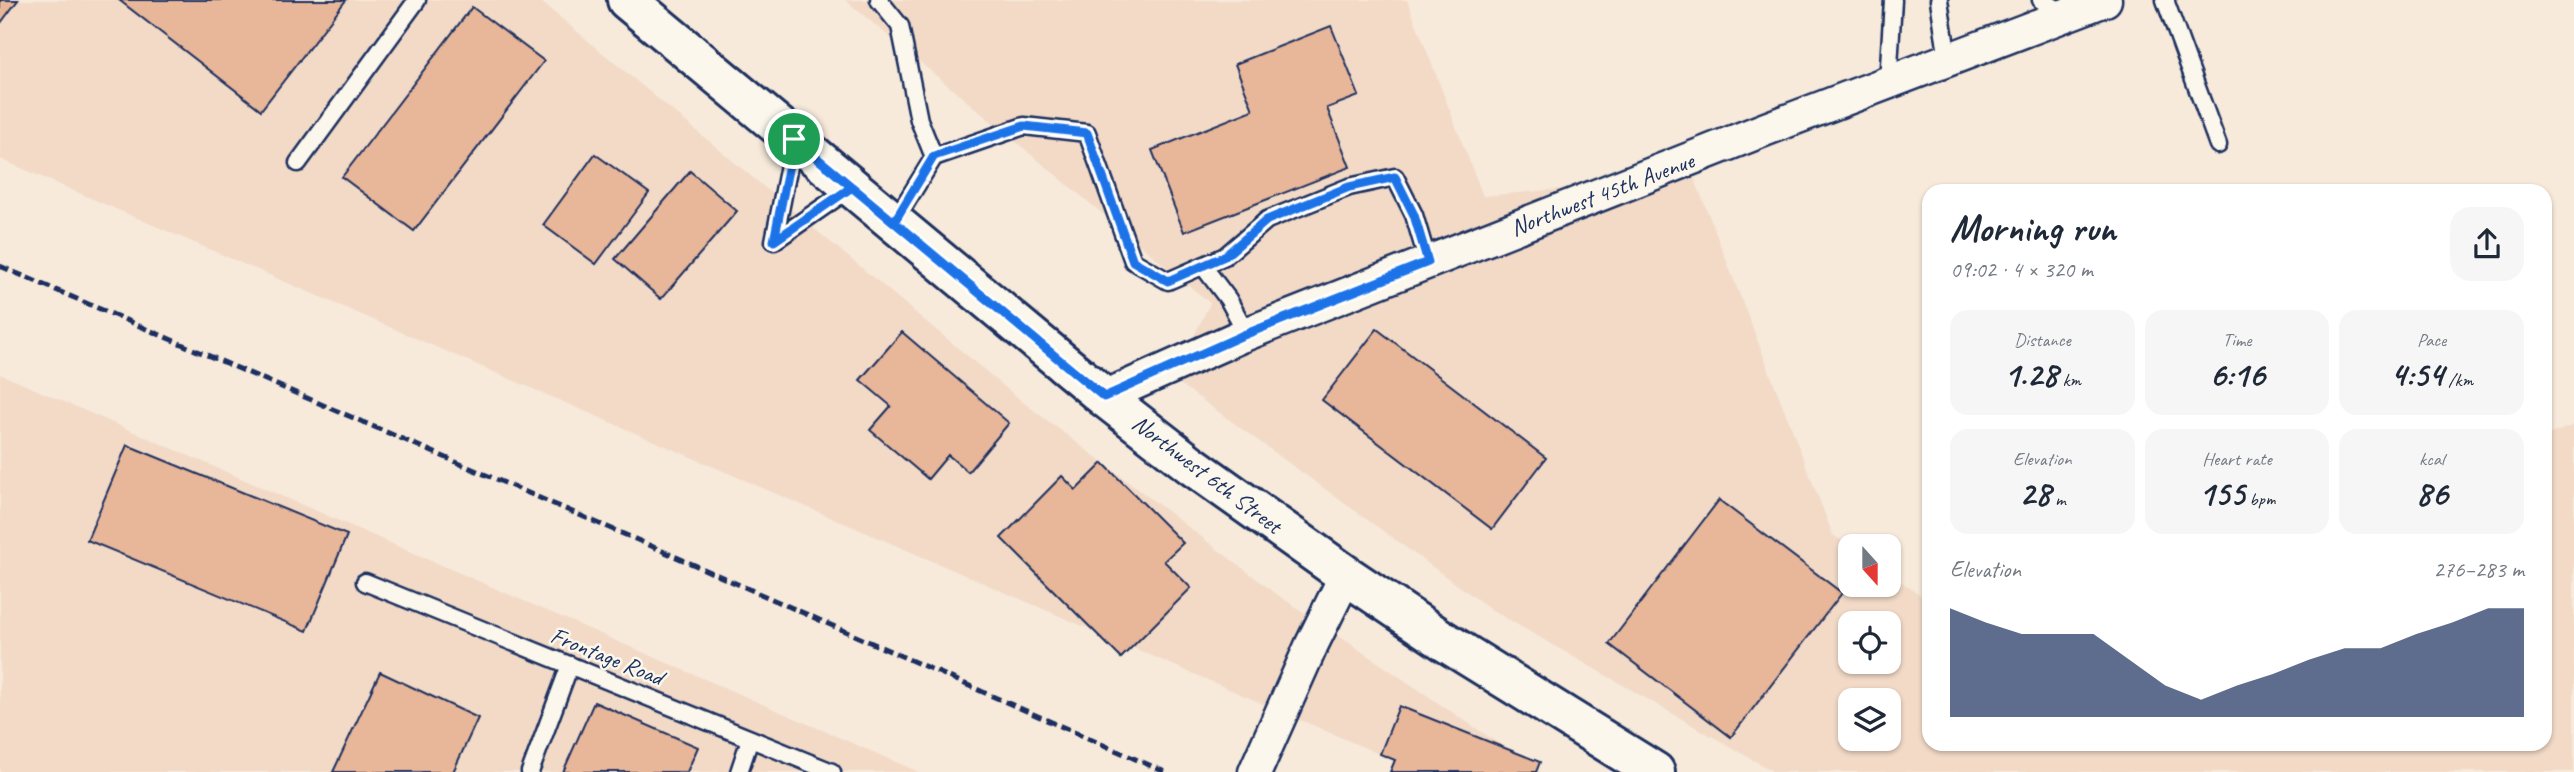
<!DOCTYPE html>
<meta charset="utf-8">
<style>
body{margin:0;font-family:Caveat,sans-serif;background:#f6f6f7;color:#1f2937;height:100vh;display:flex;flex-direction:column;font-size:26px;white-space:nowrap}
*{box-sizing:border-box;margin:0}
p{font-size:23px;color:#747a83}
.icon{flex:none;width:38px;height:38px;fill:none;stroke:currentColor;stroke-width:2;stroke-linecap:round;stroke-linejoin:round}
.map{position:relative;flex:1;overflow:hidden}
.details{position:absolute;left:1922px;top:184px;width:630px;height:567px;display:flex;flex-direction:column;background:#fff;border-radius:21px;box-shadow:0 2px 5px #0004}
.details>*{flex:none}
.needle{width:46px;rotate:159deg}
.tools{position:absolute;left:1838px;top:534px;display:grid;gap:14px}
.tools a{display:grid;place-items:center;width:63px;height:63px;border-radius:14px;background:#fff;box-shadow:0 2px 5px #0004;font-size:35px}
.pin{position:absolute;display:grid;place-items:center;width:60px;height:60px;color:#fff;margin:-30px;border:4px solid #fff;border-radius:50%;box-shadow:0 2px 7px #0007}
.round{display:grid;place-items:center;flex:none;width:74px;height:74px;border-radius:21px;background:#f6f6f7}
.head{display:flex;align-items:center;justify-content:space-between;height:119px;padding:0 28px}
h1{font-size:38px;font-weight:700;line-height:52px}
.metrics{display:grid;grid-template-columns:repeat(3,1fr);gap:10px;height:119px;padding:7px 28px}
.metrics div{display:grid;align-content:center;border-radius:18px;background:#f6f6f7;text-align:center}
.metrics b{font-size:35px;font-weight:700}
.metrics small{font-size:19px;font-weight:400}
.metrics p{font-size:19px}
.chart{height:196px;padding:14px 28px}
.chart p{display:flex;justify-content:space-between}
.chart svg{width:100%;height:126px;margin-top:7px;fill:#1b2f5e;opacity:.7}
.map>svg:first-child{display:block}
.built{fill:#f2dac7;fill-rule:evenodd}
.building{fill:#e8b699;stroke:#1b2f5e;stroke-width:2}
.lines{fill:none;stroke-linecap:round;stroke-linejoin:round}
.lane-casing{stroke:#1b2f5e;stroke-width:21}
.street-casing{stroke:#1b2f5e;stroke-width:37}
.secondary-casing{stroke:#1b2f5e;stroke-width:44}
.lane{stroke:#fbf7ec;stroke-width:16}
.street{stroke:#fbf7ec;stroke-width:32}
.secondary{stroke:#fbf7ec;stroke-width:38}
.rail{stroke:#1b2f5e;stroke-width:5;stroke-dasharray:10 5;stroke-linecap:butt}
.route-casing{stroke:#fff;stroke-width:14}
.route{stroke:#1a73e8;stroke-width:9}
.labels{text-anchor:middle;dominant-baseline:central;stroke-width:5;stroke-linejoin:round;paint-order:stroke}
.street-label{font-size:24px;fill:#1b2f5e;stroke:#fbf7ec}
</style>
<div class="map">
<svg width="2574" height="772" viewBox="0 0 2574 772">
<rect width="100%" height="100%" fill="#f7eadb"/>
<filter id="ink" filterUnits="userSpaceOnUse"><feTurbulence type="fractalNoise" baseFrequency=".0143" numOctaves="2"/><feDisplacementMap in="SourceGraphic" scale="14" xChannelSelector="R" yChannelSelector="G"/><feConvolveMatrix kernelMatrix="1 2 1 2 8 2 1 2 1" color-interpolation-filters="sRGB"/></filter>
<g filter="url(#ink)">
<g class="built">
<polygon points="0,0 539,0 1023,402 1278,595 1541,772 1421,772 0,159"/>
<path d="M845,0H1407L1483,196L1694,177L1833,535L1850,546V584H1888V573L1928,600V744H2544L2545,436L2574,425V772H1774L1492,610L1173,379L1210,303ZM1850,623H1888V662H1850ZM1850,700H1888V738H1850Z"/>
<polygon points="0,374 919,772 0,772"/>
</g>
<g class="building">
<polygon points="0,0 18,0 0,24"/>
<polygon points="119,0 346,0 261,110"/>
<polygon points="472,7 544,61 414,231 342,177"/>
<polygon points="1331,26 1359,96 1327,108 1350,167 1184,232 1152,150 1253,110 1235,64"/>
<polygon points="595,154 649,193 596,264 543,225"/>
<polygon points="690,171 737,211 661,299 615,259"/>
<polygon points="1377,329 1546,458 1492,529 1322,400"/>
<polygon points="902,332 1009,423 968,472 948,455 928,479 870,430 891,406 860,380"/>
<polygon points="127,445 347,535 307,631 87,540"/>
<polygon points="1103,463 1183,543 1164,561 1191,588 1121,658 1001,538 1062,476 1076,490"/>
<polygon points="1719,500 1842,593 1731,737 1609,644"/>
<polygon points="380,672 478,718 453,772 333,772"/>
<polygon points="594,702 698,747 687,772 563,772"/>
<polygon points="1399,706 1540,762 1536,772 1390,772 1395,760 1380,754"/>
</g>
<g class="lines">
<g class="lane-casing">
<g id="lane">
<polyline points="879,0 900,26 919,120 934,157 894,222"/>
<polyline points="1939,0 1948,60"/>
<polyline points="2041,0 2066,14"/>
<polyline points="2165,0 2218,145"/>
<polyline points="1888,83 1893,0"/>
<polyline points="794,140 774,241 852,187"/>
<polyline points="934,157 1024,126 1087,133 1133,261 1168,281 1225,256 1267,220 1349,187 1395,177 1414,215 1428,262"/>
<polyline points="298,163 417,0"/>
<polyline points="1203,266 1228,299 1247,334"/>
<polyline points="365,582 832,772"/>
<polyline points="530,772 570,665"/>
<polyline points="739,772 750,739"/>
</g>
</g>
<g class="street-casing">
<g id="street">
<polyline points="1104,397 1241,336 1766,129 2105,0"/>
<polyline points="1255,772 1312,644 1346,575"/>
</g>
</g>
<g class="secondary-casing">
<polyline id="secondary" points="627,0 1104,397 1190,464 1346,575 1444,641 1655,772"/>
</g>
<use href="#lane" class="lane"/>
<use href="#street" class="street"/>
<use href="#secondary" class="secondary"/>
<polyline class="rail" points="0,266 649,545 1165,772"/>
</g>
</g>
<g class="lines" filter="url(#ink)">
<g class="route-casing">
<path id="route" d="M794,139L774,241L852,187C936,257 1020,327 1104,397L1241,336L1428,262L1414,215L1395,177L1349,187L1267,220L1225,256L1168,281L1133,261L1087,133L1024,126L934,156L894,222L794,139"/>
</g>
<use href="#route" class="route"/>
</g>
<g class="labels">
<g class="street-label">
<text transform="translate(1602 194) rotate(-21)">Northwest 45th Avenue</text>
<text transform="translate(1207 474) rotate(37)">Northwest 6th Street</text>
<text transform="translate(607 656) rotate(22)">Frontage Road</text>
</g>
</g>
</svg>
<div class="tools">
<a><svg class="needle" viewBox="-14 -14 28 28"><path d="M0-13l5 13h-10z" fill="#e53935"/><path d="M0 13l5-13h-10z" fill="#747a83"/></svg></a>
<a><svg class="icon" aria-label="locate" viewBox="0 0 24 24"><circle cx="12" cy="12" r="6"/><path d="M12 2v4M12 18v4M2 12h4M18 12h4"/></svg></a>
<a><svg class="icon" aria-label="layers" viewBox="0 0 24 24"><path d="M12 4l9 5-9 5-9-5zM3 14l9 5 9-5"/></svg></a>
</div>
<div class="pin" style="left:794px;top:139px;background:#1e9e55"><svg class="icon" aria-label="arrive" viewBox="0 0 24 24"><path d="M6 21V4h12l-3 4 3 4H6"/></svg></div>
<section class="details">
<div class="head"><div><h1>Morning run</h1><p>09:02 · 4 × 320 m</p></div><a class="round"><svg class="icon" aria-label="share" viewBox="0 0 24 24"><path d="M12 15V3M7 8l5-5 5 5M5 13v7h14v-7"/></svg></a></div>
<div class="metrics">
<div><p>Distance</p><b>1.28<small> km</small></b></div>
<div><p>Time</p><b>6:16</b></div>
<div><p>Pace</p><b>4:54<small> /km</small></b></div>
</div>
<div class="metrics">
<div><p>Elevation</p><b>28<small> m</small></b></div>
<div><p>Heart rate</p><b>155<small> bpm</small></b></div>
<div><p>kcal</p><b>86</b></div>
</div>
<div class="chart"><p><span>Elevation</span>276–283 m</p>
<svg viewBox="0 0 160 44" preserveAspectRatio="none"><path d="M0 44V6L10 11L20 15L30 15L40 15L50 24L60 33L70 38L80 33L90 29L100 24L110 20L120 20L130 15L140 11L150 6L160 6V44z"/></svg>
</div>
</section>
</div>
